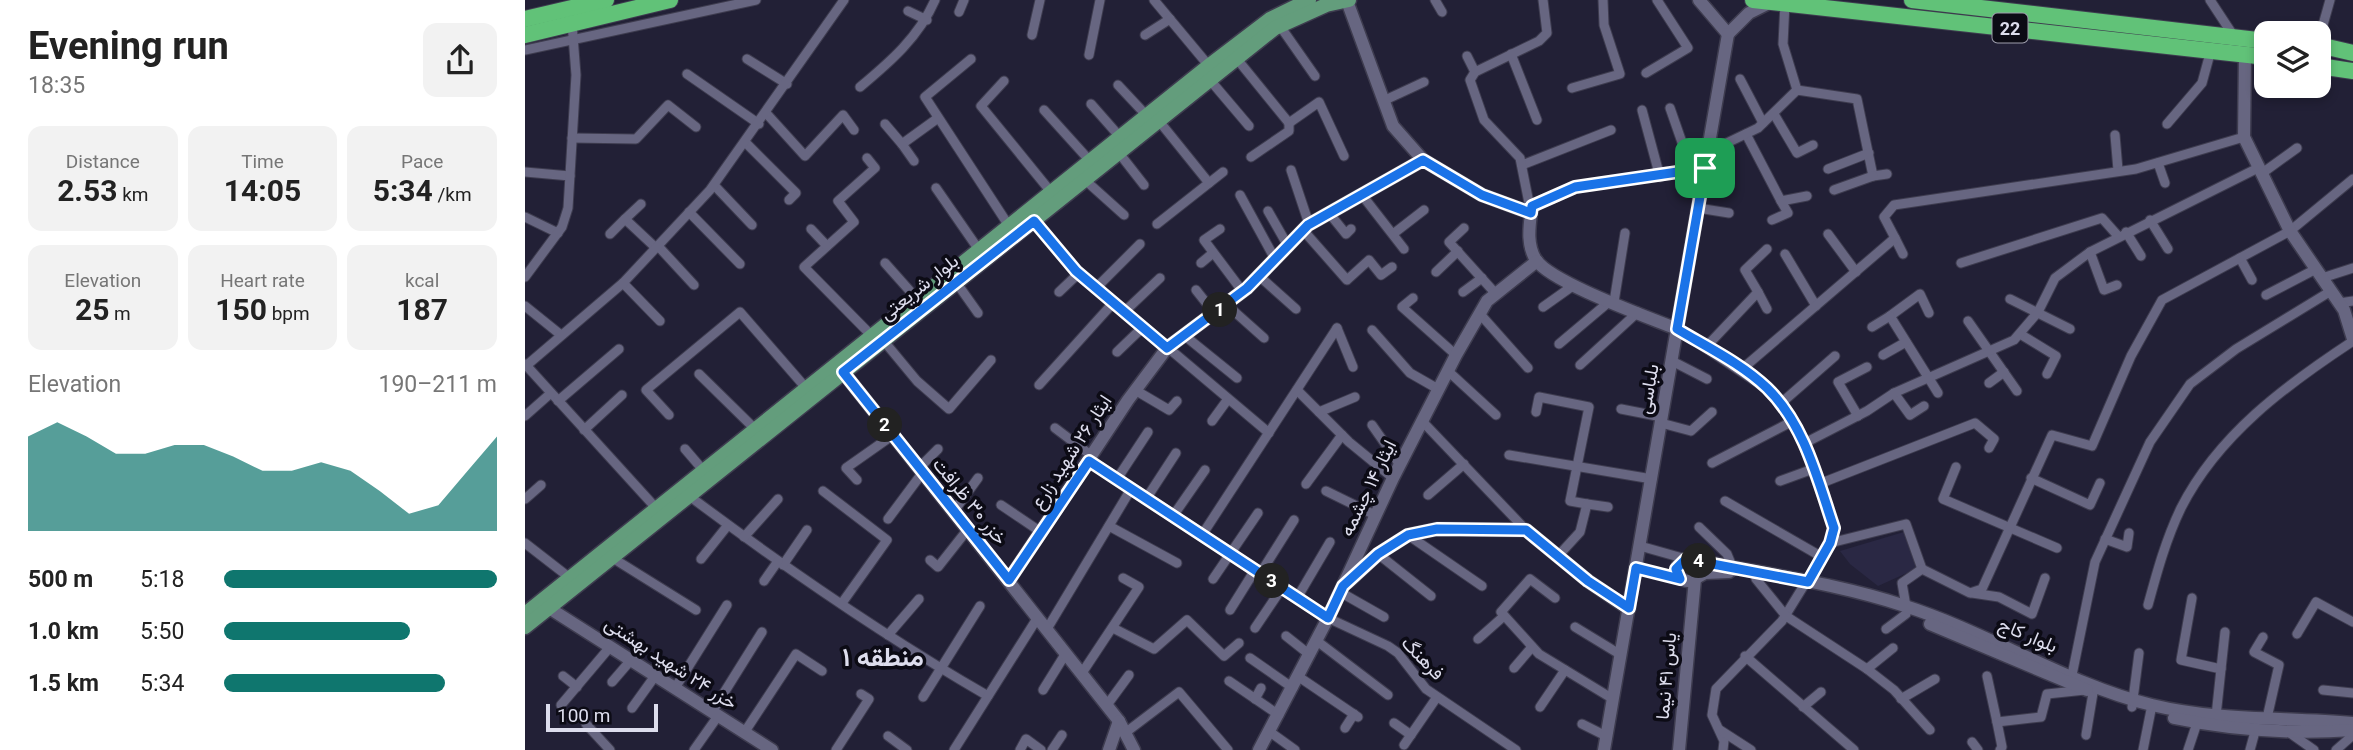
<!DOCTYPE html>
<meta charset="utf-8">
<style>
body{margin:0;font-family:Roboto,Vazirmatn,sans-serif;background:#f2f2f2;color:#222;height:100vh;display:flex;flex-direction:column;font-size:26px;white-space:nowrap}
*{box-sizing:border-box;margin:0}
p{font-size:23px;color:#767676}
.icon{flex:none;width:38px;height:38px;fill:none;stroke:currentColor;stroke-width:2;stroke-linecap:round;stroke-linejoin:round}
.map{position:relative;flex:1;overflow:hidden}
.sheet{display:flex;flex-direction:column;background:#fff;width:525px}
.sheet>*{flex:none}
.buttons{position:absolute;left:1729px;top:21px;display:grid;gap:14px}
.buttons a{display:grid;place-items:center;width:77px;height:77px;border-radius:14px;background:#fff;box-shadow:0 4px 10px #0003;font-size:35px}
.scale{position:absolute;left:21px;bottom:18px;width:112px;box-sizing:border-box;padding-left:7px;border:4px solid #dddded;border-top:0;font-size:19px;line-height:24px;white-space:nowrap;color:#dddded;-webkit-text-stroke:5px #0c0b15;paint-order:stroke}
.pin{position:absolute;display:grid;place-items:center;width:60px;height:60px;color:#fff;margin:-30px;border-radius:14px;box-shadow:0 4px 10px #0006}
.km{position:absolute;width:35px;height:35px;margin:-18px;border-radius:50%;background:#222;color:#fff;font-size:19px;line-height:35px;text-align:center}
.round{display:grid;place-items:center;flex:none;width:74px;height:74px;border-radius:14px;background:#f2f2f2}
.headline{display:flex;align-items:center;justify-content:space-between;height:119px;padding:0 28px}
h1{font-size:38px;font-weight:700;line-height:52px}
.metrics{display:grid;grid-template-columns:repeat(3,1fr);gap:10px;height:119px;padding:7px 28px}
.metrics div{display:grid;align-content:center;border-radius:14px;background:#f2f2f2;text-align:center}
.metrics b{font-size:30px;font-weight:700}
.metrics small{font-size:19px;font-weight:400}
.metrics p{font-size:19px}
.chart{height:196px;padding:14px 28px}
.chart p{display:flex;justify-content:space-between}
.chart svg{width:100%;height:126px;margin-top:7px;fill:#0f766e;opacity:.7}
ul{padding:0 28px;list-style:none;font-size:23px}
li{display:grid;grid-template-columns:112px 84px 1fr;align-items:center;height:52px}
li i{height:18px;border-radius:9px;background:#0f766e}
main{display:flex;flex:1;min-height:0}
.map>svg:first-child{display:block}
.built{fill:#2a2844}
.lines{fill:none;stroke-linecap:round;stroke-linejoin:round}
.street-casing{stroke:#3e3c4f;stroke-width:11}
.secondary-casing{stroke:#3e3c4f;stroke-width:15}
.primary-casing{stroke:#3e3c4f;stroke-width:17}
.highway-casing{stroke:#3e3c4f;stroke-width:18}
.street{stroke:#676681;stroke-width:9}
.secondary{stroke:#676681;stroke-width:12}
.primary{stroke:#639d7c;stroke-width:14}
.highway{stroke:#61c278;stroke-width:16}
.route-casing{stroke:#fff;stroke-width:14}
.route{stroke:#1a73e8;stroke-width:9}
.labels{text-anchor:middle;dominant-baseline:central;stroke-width:7;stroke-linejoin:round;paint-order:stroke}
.shield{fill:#0c0b15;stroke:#9e9eac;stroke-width:2}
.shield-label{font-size:18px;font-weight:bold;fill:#dddded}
.street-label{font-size:19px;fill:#dddded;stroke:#0c0b15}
.district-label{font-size:26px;font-weight:bold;fill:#dddded;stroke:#0c0b15}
</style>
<main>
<section class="sheet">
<div class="headline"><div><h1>Evening run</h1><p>18:35</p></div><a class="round"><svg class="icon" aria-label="share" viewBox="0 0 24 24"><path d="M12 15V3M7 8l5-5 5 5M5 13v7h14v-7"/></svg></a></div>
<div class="metrics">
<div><p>Distance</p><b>2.53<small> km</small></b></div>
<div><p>Time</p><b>14:05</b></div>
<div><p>Pace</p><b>5:34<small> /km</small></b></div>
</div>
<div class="metrics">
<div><p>Elevation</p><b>25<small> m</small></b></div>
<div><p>Heart rate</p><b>150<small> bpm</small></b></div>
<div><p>kcal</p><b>187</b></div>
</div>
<div class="chart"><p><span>Elevation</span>190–211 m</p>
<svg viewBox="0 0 160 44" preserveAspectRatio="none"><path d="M0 44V11L10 6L20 11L30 17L40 17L50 14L60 14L70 18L80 23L90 23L100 20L110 23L120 30L130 38L140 35L150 23L160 11V44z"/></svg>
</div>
<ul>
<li><b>500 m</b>5:18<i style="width:100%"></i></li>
<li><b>1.0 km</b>5:50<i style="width:68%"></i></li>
<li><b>1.5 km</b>5:34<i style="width:81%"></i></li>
</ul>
</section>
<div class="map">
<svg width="1828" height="750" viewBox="0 0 1828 750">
<rect width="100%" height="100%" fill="#222036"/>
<polygon class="built" points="1379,532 1393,568 1353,586 1325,564 1315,551"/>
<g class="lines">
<g class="street-casing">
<g id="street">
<polyline points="629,0 684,66"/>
<polyline points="910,0 917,12"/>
<polyline points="1685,0 1710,38"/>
<polyline points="1260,3 1258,44 1272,90"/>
<polyline points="383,11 402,20"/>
<polyline points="434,12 439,0"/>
<polyline points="755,26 790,76"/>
<polyline points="507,35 515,0"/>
<polyline points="620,35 645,19"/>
<polyline points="1794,39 1805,0"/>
<polyline points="0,50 231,0"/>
<polyline points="986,54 1012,120"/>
<polyline points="564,55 575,0"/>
<polyline points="942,56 950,72"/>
<polyline points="222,59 262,84"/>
<polyline points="446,59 400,97 484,226"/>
<polyline points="712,59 764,123 794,102 819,156"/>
<polyline points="1121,73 1163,48 1132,0"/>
<polyline points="162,74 234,124"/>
<polyline points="1215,79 1238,123"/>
<polyline points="685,80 724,126"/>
<polyline points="479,81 456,106 526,192"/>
<polyline points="593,85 622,116"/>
<path d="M335,87C365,62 394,37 410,0"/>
<polyline points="1047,88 1095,74 1079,25 1078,0"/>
<polyline points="858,101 899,82"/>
<polyline points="566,104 595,137"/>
<polyline points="1145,108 1167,171"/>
<polyline points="519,110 565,161"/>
<polyline points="1117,110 1135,177"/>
<polyline points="241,113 280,156 318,115 329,130"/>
<polyline points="1249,114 1272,153 1288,145"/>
<polyline points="634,121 684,183"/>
<polyline points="360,124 377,144 413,118"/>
<polyline points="1642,124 1677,83 1686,50"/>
<polyline points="1221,134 1256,201 1282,196"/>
<polyline points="1590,135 1593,170"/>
<polyline points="47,138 111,139 143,105 171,127"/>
<polyline points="220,142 271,193 264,200"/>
<polyline points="377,144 389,161"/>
<polyline points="1183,152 1233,128 1272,90 1332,99 1348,176 1362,174"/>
<polyline points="594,153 619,185"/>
<polyline points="726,157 764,131 764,123"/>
<polyline points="342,158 350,168 313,201 329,222 279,267 346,335"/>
<polyline points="1633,163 1640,183"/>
<polyline points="997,165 1086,130"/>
<polyline points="1303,169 1344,153"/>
<polyline points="766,170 784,224"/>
<polyline points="0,172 45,176"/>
<polyline points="1736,174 1772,148"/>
<polyline points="560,180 599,215"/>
<polyline points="189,185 227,225"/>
<polyline points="411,188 454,250"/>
<polyline points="1309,190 1348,176"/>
<polyline points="715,195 750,259"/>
<polyline points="837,195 879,249"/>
<polyline points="116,204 100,219 131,248"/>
<polyline points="1007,206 1050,187 1180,168"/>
<polyline points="1173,208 1204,213"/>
<polyline points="743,211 763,246"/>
<polyline points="164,212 215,264"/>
<polyline points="804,213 821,234 826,229"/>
<polyline points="1006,213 995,158 959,120 945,80 950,72 1014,41 1022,33 1018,0"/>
<polyline points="0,217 33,233"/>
<polyline points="1247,220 1263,213 1256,201"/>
<polyline points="1625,220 1643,249"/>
<polyline points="509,221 551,270 744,433"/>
<polyline points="632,224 698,172"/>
<polyline points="939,228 924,242 971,294"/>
<polyline points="286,229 302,246"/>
<polyline points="695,229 679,240 718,292"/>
<polyline points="778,230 822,280 844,260 856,275 867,267"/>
<polyline points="1601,232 1616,256"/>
<polyline points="85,234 100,219"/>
<polyline points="868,234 899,210"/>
<polyline points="1303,234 1331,272"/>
<polyline points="1370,238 1378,254"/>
<polyline points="133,246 169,285"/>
<polyline points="1565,252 1579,290 1592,285"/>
<polyline points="1260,254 1291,306"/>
<polyline points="1715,258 1727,280"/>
<polyline points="360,263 392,299"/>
<polyline points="676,263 688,253"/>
<polyline points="1436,263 1577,218 1593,236"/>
<polyline points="911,272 933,251"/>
<polyline points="734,276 771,309"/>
<polyline points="0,277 37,227 43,208 51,75 47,23"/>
<polyline points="1797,278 1828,268"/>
<polyline points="431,282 453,313"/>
<polyline points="98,283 135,321"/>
<polyline points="571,288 615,244"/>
<polyline points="671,290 690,314"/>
<polyline points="534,292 554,273"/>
<polyline points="938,292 957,278"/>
<polyline points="1233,292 1242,309"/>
<polyline points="1741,295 1791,269"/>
<polyline points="888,298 877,307 931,355"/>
<polyline points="1485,299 1545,329"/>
<polyline points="1089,302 1100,233"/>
<polyline points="1814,303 1828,301"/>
<polyline points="702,305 739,338"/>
<polyline points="0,306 36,335"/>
<polyline points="1018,307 1049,285"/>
<polyline points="599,312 635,278"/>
<polyline points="1404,313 1395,294 1365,316 1413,393"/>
<polyline points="955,314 1003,368"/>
<polyline points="1443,321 1492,391"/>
<polyline points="1347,327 1365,316"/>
<polyline points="812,328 828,367"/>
<polyline points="1152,329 1242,389 1272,427 1309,528 1305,543 1257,621 1191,689 1187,715 1199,741 1198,750"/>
<polyline points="847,330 885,373 913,389"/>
<polyline points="1495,334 1531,356 1522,374"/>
<polyline points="660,336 712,378"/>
<polyline points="358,340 392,381 424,409 466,360"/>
<polyline points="1034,344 1085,301"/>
<polyline points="1181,347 1233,292 1220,270 1242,249"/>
<polyline points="592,352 618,327"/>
<polyline points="1358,355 1381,342"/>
<polyline points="1147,361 1182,379"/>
<polyline points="0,364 131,508"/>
<polyline points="2,365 98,283 185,190 319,0"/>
<polyline points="1055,365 1113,312"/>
<polyline points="1217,369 1370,238 1359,217 1369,205 1611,169 1719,137"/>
<polyline points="923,371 971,415"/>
<polyline points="174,374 230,429"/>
<polyline points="1464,383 1479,372"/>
<polyline points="514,385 589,302"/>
<polyline points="610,390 644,410 652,401"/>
<polyline points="772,390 824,442 868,478"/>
<polyline points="1369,393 1385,415 1399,406"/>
<polyline points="33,401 94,349"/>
<polyline points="1255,404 1310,356"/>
<polyline points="1096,409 1137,417"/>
<polyline points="794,412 830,397"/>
<polyline points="1011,412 1014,397 1064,407 1045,501 1062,504 1055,532 1033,556"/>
<polyline points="144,415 121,390 215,312 281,388"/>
<polyline points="0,416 26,393"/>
<polyline points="1333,416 1313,382 1342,367"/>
<polyline points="687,421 703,399"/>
<polyline points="897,421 1001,530"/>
<polyline points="1136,423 1166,431 1187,412"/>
<polyline points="847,425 875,465"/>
<polyline points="530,428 567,456"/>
<polyline points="59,430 97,395"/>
<polyline points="1278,444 1342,411 1369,393 1489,340 1513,312 1530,278 1565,252 1733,168"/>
<polyline points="160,449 178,470"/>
<polyline points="984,455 1127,479"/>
<polyline points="564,461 803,618 863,646 873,653 901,689 991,750"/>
<polyline points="1187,463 1268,421"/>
<polyline points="1431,467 1418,499 1532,548"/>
<polyline points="394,468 413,449"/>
<polyline points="1506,478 1565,505 1575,483"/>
<polyline points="592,479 623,432"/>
<polyline points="332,480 321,468 368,435"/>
<polyline points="1255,481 1288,469"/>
<polyline points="781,484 817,435"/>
<polyline points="1294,484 1450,423 1469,439 1464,448"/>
<polyline points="298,491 362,540 317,603"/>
<polyline points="801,491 850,515"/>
<path d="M163,495C259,567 359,636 463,696"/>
<polyline points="903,495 939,464"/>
<polyline points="0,499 16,485"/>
<polyline points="621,499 651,453"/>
<polyline points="1200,501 1297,557"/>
<polyline points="1062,504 1083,507"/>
<polyline points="476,505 516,532"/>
<polyline points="429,511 453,478"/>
<polyline points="648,516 680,470"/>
<polyline points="363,519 398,472"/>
<polyline points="584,526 652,563"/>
<polyline points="1174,527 1202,554 1209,571"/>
<polyline points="677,535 812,328"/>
<polyline points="883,535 957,586"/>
<polyline points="219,537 253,499"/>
<polyline points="1580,539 1602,547 1604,533"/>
<polyline points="0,543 45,578"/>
<polyline points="1305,543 1381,524 1397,569"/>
<polyline points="1115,546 1161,559"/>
<polyline points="853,554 906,596"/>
<polyline points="86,557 171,610"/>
<polyline points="176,559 203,525"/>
<polyline points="405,560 413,567 443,529"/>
<polyline points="258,565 282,530"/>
<polyline points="1111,568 1155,579"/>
<polyline points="1397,569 1445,593 1457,589 1527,435 1567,446 1606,356 1637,300 1765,231 1828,179"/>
<polyline points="1232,572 1231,579 1261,616 1342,669 1369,690 1405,730"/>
<polyline points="735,574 769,520"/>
<polyline points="688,579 733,513"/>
<polyline points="239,581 253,561"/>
<polyline points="815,592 859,617"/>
<polyline points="1447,593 1474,597 1507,614 1520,578"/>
<polyline points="772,598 805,542"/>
<polyline points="1030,598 1005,579 976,612 1014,654 1088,699"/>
<polyline points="1667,598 1656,660 1696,669 1691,716"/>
<path d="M1623,605C1632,572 1641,539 1656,508C1693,435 1761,385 1828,341"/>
<polyline points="1381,606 1377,583 1397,569"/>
<polyline points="705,610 730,570"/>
<polyline points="1050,627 1096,655"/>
<polyline points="588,628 629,649 662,620 699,656 714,643"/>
<polyline points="730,628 757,588"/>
<polyline points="522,629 606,489"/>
<polyline points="1361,629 1381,614"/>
<polyline points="1772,634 1791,602 1828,622"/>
<polyline points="363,635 394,599"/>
<polyline points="761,636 785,655"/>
<polyline points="1738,637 1729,652 1754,665 1742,718"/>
<polyline points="953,639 979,616"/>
<polyline points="792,641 863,695"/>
<polyline points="1220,656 1329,750"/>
<polyline points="725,658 768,688"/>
<polyline points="989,668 1007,647"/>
<polyline points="1342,669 1368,648"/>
<polyline points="1696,669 1700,632"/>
<polyline points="557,673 614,587 598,578"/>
<polyline points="1547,675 1570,562 1625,442 1665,384 1711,349 1806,291"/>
<polyline points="38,676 52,687"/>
<polyline points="1462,676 1472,722"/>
<polyline points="774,677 833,717"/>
<polyline points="704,681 754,715"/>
<polyline points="87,682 106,660"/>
<polyline points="150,688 202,605"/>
<polyline points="518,690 541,653"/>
<polyline points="1798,690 1828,693"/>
<polyline points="398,697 455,606"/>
<polyline points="730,699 736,688"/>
<polyline points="1376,699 1410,679"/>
<polyline points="36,705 85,647"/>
<polyline points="582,705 604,675"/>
<polyline points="1015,707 1040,670"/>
<polyline points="1278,707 1296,692"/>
<polyline points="1607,707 1614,653"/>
<polyline points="107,708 130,676"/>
<polyline points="187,712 237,632"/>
<polyline points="869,723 886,735"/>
<polyline points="61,724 85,750"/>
<polyline points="1057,724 1081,736"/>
<polyline points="820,728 829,714"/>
<polyline points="1195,730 1226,750"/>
<polyline points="1762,731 1789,750"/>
<polyline points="745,732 770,750"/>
<polyline points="219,733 271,654 297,671"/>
<polyline points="600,733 654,692 703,750"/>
<polyline points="1561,735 1568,693"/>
<polyline points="363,736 382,750"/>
<polyline points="1447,742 1453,750"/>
<polyline points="879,745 912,697"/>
<polyline points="169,750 193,716"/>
<polyline points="311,750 344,699 336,694"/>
<polyline points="429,750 513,617"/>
<polyline points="495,750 501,739 516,750"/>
<polyline points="527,750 537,735"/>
<polyline points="1475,750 1477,747 1472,722 1516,717 1522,694 1560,690"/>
<polyline points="1618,750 1627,705"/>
<polyline points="1663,750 1672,723"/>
<polyline points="1725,750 1731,728"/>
<polyline points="1811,750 1828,735"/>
</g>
</g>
<g class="secondary-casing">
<g id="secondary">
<polyline points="1174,0 1203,34"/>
<path d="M822,1L868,126L898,160L957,195L1006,213C1004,229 1002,246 1011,260C1027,283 1123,317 1152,329"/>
<polyline points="1203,34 1224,13 1246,2"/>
<polyline points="1720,54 1719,137 1765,231 1819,310 1828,339"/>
<polyline points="318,372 594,721 609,750"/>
<circle cx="1163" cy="570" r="11"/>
<path d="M1167,559C1238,574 1311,583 1380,606C1462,632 1544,685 1627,705C1692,721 1761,717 1828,723"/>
<polyline points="1171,578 1180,573 1204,572"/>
<polyline points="484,580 603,400 642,348 722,288 783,225 898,160"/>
<polyline points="823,582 853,554 883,535 912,529 1001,530 1063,581 1104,609"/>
<polyline points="24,608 247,750"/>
<polyline points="1405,624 1562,690"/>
<path d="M1649,718C1706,730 1770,734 1828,730"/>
<polyline points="584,750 594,721"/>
<polyline points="734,750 803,618 868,478 931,355 962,301 1012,261"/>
<polyline points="1079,750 1203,34"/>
<polyline points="1154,750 1170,579"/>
</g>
</g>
<g class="primary-casing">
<g id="primary">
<polyline points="0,614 686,64 745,19 784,0"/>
<polyline points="0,627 750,28 801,5 824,0"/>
</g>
</g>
<g class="highway-casing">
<g id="highway">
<polyline points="1228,0 1741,57"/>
<polyline points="1387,0 1741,41"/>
<polyline points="0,19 81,0"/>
<polyline points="0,35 145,0"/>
<polyline points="1794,45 1828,53"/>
<polyline points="1794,66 1828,71"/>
</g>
</g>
<use href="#street" class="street"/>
<use href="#secondary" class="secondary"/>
<use href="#primary" class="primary"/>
<use href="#highway" class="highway"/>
</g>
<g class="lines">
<g class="route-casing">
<path id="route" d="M898,160L957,195L1006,213L1007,206L1050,187L1180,168L1152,329C1182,347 1217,364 1242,388C1280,425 1293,481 1309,528L1305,543L1283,582L1161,559L1151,569L1155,579L1111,568L1104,608L1063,581L1001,530L912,529L883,535L853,554L818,586L803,618L564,461L484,580L318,372L509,221L551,271L642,348L722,288L783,225Z"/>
</g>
<use href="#route" class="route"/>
</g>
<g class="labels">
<rect class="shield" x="1467.5" y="13.5" width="35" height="29" rx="5"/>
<g class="shield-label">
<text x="1485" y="28">22</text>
</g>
<g class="street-label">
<text transform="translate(394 287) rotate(-38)">بلوار شریعتی</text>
<text transform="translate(1123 389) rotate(-80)">بلباسی</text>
<text transform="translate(546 452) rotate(-57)">ایثار ۲۶ شهید زارع</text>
<text transform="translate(843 488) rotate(-64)">ایثار ۱۴ چشمه</text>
<text transform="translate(445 501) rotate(51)">خزر ۳۰ ظرافت</text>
<text transform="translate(1503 635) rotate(23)">بلوار کاج</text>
<text transform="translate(898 658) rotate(46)">فرهنگ</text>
<text transform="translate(146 663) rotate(33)">خزر ۲۴ شهید بهشتی</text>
<text transform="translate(1141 676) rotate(-85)">یاس ۴۱ نیما</text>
</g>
<g class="district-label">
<text x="358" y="657">منطقه ۱</text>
</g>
</g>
</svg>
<div class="buttons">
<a><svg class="icon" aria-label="layers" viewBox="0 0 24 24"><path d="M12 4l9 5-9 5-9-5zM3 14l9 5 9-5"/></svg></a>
</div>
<div class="scale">100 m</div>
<div class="pin" style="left:1180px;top:168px;background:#1e9e55"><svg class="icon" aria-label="arrive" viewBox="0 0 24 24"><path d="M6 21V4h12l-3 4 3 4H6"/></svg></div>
<b class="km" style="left:695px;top:310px">1</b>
<b class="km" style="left:360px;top:425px">2</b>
<b class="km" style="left:747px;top:581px">3</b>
<b class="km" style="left:1174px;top:561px">4</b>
</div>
</main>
